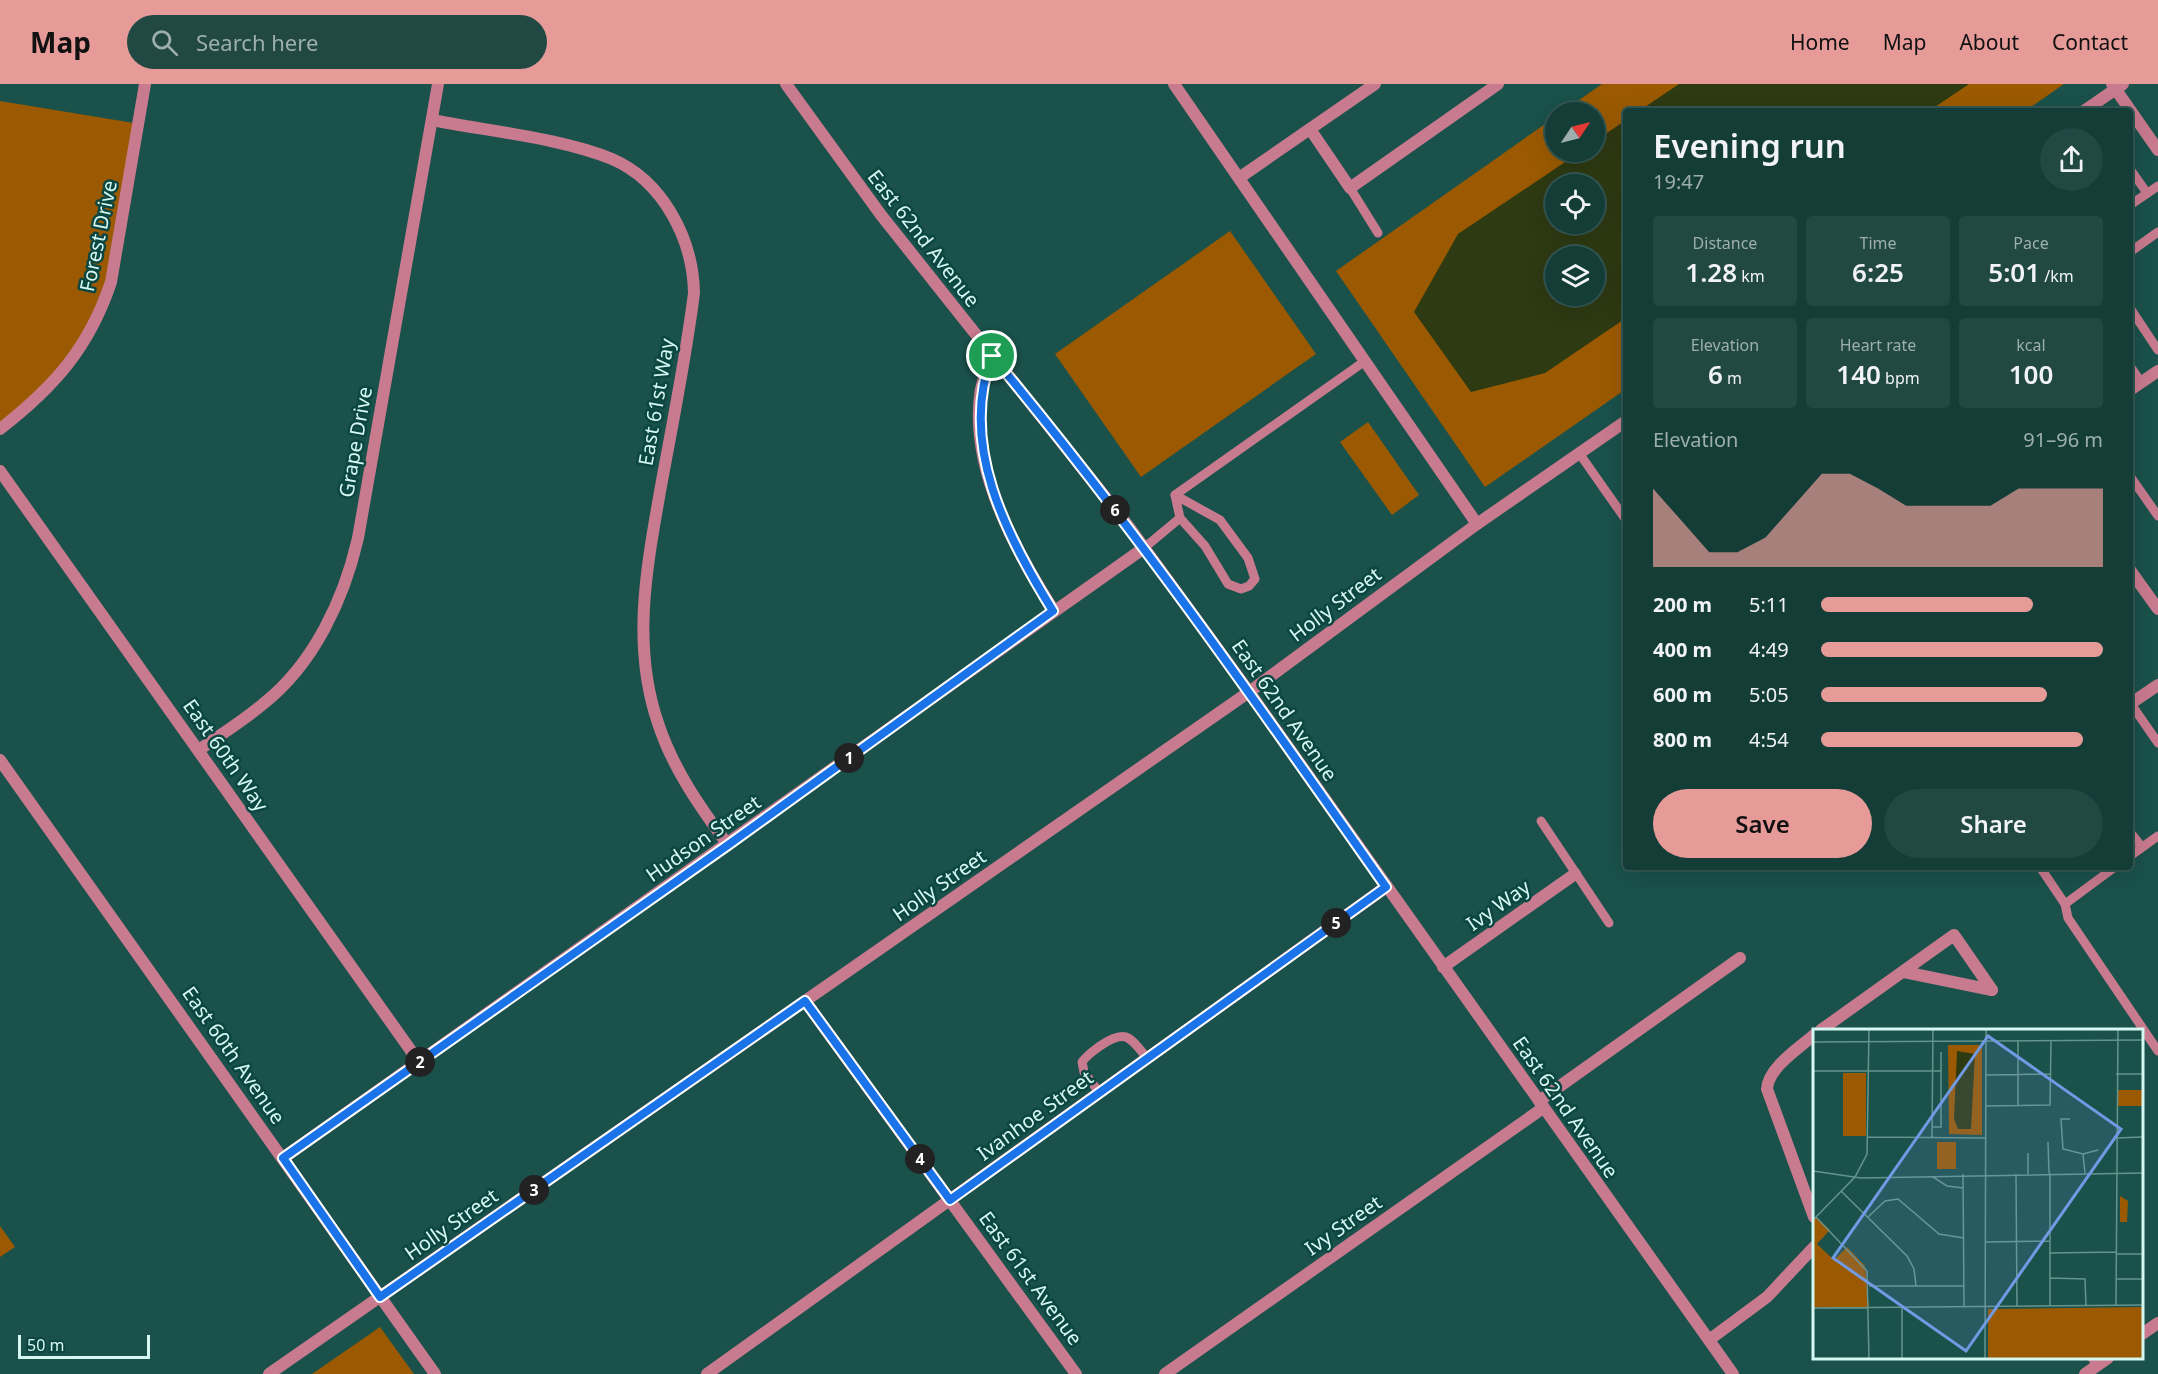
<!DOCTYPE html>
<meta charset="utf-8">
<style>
body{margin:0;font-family:"Noto Sans",sans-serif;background:#214843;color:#f1f3f6;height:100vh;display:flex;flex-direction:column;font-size:22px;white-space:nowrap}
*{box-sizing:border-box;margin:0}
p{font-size:20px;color:#9daeae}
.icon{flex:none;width:33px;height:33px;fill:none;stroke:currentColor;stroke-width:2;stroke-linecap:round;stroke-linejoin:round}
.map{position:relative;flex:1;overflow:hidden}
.panel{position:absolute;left:1623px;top:24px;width:510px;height:762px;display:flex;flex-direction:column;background:#143d38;border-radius:6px;box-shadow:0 6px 24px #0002,0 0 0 2px #335653}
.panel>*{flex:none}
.needle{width:39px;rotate:55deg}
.fabs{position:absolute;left:1545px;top:18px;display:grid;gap:12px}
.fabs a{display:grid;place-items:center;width:60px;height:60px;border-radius:50%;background:#143d38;box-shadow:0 6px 24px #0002,0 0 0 2px #335653;font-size:30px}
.scale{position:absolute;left:18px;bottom:15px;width:132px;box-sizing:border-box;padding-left:6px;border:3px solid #d6f8f2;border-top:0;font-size:16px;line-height:21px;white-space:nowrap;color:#d6f8f2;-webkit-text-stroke:4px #0b4640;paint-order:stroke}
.pin{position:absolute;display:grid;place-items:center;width:51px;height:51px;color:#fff;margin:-26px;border:3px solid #fff;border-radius:50%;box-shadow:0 2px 6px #0007}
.km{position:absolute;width:30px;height:30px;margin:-15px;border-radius:50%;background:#222;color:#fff;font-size:16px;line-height:30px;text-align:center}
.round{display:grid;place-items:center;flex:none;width:63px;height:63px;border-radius:32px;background:#214843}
.overview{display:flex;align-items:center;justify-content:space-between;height:102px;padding:0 30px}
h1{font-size:33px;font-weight:600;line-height:45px}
.stats{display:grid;grid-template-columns:repeat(3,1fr);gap:9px;height:102px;padding:6px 30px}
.stats div{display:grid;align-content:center;border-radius:6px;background:#214843;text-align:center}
.stats b{font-size:26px;font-weight:600}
.stats small{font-size:16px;font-weight:400}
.stats p{font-size:16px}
.chart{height:168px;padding:12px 30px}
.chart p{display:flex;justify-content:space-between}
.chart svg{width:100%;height:108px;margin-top:6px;fill:#e69b98;opacity:.7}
.button{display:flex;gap:12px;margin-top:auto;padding:12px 30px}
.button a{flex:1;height:69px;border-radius:36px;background:#e69b98;color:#111;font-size:24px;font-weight:600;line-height:69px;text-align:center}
.button a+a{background:#214843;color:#f1f3f6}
ul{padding:0 30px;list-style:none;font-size:20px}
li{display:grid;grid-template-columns:96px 72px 1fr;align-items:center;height:45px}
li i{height:15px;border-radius:8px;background:#e69b98}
header{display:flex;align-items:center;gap:36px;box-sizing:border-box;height:84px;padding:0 30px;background:#e69b98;color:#111}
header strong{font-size:28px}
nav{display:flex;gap:33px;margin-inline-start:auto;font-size:21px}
.search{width:420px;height:54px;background:#214843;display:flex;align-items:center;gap:15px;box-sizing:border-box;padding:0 21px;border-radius:33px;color:#9daeae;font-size:22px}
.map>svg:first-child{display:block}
.green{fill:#9b5a01;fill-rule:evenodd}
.water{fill:#2e3a12;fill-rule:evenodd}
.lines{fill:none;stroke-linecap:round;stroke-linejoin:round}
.service{stroke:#c87a8e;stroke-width:9}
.minor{stroke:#c87a8e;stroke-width:12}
.tertiary{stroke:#c87a8e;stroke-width:12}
.route-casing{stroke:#fff;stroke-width:12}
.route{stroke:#1a73e8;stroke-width:8}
.labels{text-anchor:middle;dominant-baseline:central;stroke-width:5;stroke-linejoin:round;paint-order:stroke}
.street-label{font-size:20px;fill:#d6f8f2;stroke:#0b4640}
.inset-road{fill:none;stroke:#65948e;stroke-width:1.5}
.view{fill:#709ae4;fill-opacity:0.15;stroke:#709ae4;stroke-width:3}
.inset-edge{fill:none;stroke:#d6f8f2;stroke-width:3}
</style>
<header>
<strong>Map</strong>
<div class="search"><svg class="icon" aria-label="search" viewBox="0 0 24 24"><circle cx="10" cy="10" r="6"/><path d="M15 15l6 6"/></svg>Search here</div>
<nav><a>Home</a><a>Map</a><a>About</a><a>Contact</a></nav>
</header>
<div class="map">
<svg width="2158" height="1290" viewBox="0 0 2158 1290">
<rect width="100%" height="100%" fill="#1a514b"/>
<g class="green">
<path d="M1602,0H2064L2025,27H1626V305L1485,403L1336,187L1555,33L1556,68H1594V28H1562ZM1556,100H1594V140H1556ZM1556,172H1594V212H1556Z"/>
<polygon points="0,17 140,40 111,198 82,262 0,345"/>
<polygon points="1230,147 1316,270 1141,393 1055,270"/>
<polygon points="1368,338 1419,411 1392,431 1340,358"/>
<polygon points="0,1142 15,1163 0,1173"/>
<polygon points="380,1243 414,1290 312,1290"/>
</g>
<g class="water">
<polygon points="1679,0 1969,0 1929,27 1639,27"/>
<path d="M1626,36V234L1545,289L1471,308L1414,228L1458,150L1580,68H1594L1595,57ZM1556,100H1594V140H1556ZM1556,172H1594V212H1556Z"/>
</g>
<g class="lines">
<g class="service">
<polyline points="2130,85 2147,109"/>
<polyline points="1350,104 1378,149"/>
<polyline points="2130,121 2158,102"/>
<polyline points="2130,168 2158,148"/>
<polyline points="2130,224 2158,266"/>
<polyline points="2130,282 2141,298"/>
<polyline points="1579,369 1626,436"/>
<polyline points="2130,392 2158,432"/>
<polyline points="1175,411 1220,436 1248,474 1255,495 1249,502 1241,505 1228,500 1205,462 1180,434"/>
<polyline points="1144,464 1180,434 1175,411 1365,277"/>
<polyline points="2131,620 2158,659"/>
<polyline points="1541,737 1609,839"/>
<polyline points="2130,748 2142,763"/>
<polyline points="2130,772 2158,752"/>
<polyline points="2040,783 2065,820 2115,783"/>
<polyline points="2065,820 2068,834 2158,967"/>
<path d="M1099,1008L1084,988L1082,978C1087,971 1093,967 1100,962C1126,944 1130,953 1147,974"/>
<polyline points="2092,1274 2097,1281"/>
</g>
<g class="minor">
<polyline points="1174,0 1477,440"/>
<path d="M432,36C487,47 562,54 612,75C663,97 693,155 694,209C686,273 673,337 661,402C647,482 631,560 658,639C673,685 700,723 728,761"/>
<polyline points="1310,45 1350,104 1498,0"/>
<polyline points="1239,94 1375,0"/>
<path d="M992,272C987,285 981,298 980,312C971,386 1015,466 1054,527"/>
<polyline points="2130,306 2158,287"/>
<path d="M0,345C54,303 89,264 111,198L145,0"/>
<polyline points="0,387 419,978"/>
<polyline points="2130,486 2158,525"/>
<polyline points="2130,620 2158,601"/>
<path d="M199,666C220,651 243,637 263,620C314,580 344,515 358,454L438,0"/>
<polyline points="1443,883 1575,790"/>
<polyline points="1904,888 1992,906"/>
<polyline points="805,917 1076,1290"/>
<polyline points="1821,946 1954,851 1992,906"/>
<path d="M1814,951C1799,964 1768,984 1767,1005L1814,1133"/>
<polyline points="1539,1017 1740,874"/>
<polyline points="283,1074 1144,464"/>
<polyline points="2142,1250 2158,1239"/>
<polyline points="1709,1256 1767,1213 1814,1163"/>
<polyline points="707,1290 1386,803"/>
<polyline points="1165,1290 1543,1024"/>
<polyline points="2085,1290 2108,1274"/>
</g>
<g class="tertiary">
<polyline points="786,0 881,131 1129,443 1249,608 1733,1290"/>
<polyline points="2112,0 2158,66"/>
<polyline points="2084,27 2123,0"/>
<polyline points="0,676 435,1290"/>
<polyline points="269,1290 1249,608 1477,440 1626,337"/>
</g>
</g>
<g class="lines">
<g class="route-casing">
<path id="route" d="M992,272C1133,441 1259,622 1386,803L950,1116L805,917L380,1213L283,1074L728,761L1053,527C1007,453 958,360 992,272Z"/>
</g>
<use href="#route" class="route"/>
</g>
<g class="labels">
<g class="street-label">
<text transform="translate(98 152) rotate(-78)">Forest Drive</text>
<text transform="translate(924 154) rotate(52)">East 62nd Avenue</text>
<text transform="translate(656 318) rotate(-80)">East 61st Way</text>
<text transform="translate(355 358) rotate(-80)">Grape Drive</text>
<text transform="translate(1335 520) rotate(-37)">Holly Street</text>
<text transform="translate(1285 626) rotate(55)">East 62nd Avenue</text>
<text transform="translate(226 671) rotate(55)">East 60th Way</text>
<text transform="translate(703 754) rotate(-35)">Hudson Street</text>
<text transform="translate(939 801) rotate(-35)">Holly Street</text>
<text transform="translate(1498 821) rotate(-35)">Ivy Way</text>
<text transform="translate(234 971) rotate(55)">East 60th Avenue</text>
<text transform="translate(1566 1023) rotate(55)">East 62nd Avenue</text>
<text transform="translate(1035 1031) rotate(-36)">Ivanhoe Street</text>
<text transform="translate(451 1140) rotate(-35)">Holly Street</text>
<text transform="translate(1343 1141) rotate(-35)">Ivy Street</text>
<text transform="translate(1031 1194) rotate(54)">East 61st Avenue</text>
</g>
</g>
<g transform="translate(1813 945)">
<rect width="330" height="330" fill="#1a514b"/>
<path d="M135,16H169V106L136,105ZM30,44H53V107H30ZM305,61H330V77H305ZM124,113H143V140H124ZM307,167L315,172L314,193H307ZM3,188L17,201L4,215L21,231L34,218L52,237L56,278L0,279V191ZM330,278V330H175V280Z" fill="#9b5a01"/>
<path d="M144,22L162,25L158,100H145L141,90Z" fill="#2e3a12"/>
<path class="inset-road" d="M0,13L330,11M0,42H128V23M303,45H330M173,46L237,45M172,77L237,76L238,12M205,77V12M257,90H248L250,120L270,125L285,121M119,98H128V42M55,108L172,109M119,109L120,0M303,109L329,108M235,113L236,144M215,124V145M270,125L272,144M0,142L48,149L330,144M237,144V277M150,145L151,278M203,145L204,277M120,148L134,157L150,159M28,162L94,227L101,240L103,257M3,188L54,242L56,330M55,188L72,172L85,170L126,205L151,209M0,191L42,148L54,125L56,0M172,213L237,212M237,224L304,223M304,225H330M237,249L272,250L273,277M304,250H330M56,257H151M303,276L305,0M89,278V330M0,279L330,276M172,330L173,0"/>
<path class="view" d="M175,7L308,100L153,322L20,229Z"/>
<rect width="330" height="330" class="inset-edge"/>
</g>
</svg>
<div class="fabs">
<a><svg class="needle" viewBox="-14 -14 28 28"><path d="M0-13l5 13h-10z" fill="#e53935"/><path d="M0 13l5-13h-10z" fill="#9daeae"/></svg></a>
<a><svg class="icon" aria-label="locate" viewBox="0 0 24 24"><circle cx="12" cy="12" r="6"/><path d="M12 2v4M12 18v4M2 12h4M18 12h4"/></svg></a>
<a><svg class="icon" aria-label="layers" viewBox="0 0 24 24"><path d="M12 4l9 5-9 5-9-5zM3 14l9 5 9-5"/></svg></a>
</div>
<div class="scale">50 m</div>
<div class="pin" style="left:992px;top:272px;background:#1e9e55"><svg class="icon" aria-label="arrive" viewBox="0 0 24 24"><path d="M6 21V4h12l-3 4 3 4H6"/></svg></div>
<b class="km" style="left:849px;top:674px">1</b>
<b class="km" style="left:420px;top:978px">2</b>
<b class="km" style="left:534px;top:1106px">3</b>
<b class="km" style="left:920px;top:1075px">4</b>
<b class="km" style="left:1336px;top:839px">5</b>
<b class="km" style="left:1115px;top:426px">6</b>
<section class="panel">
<div class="overview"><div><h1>Evening run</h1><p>19:47</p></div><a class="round"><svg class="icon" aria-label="share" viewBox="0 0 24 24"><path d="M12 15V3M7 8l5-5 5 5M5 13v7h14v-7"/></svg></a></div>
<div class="stats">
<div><p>Distance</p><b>1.28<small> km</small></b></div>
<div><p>Time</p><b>6:25</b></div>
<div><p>Pace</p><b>5:01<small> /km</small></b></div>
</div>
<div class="stats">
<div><p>Elevation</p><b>6<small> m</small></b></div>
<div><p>Heart rate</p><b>140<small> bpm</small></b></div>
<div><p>kcal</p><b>100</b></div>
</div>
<div class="chart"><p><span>Elevation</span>91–96 m</p>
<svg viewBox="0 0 160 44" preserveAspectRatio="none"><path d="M0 44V12L10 25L20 38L30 38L40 32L50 19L60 6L70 6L80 12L90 19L100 19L110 19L120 19L130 12L140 12L150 12L160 12V44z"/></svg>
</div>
<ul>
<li><b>200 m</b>5:11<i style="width:75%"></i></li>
<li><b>400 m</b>4:49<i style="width:100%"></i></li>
<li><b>600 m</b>5:05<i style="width:80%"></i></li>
<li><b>800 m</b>4:54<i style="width:93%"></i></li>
</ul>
<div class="button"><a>Save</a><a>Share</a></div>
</section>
</div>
